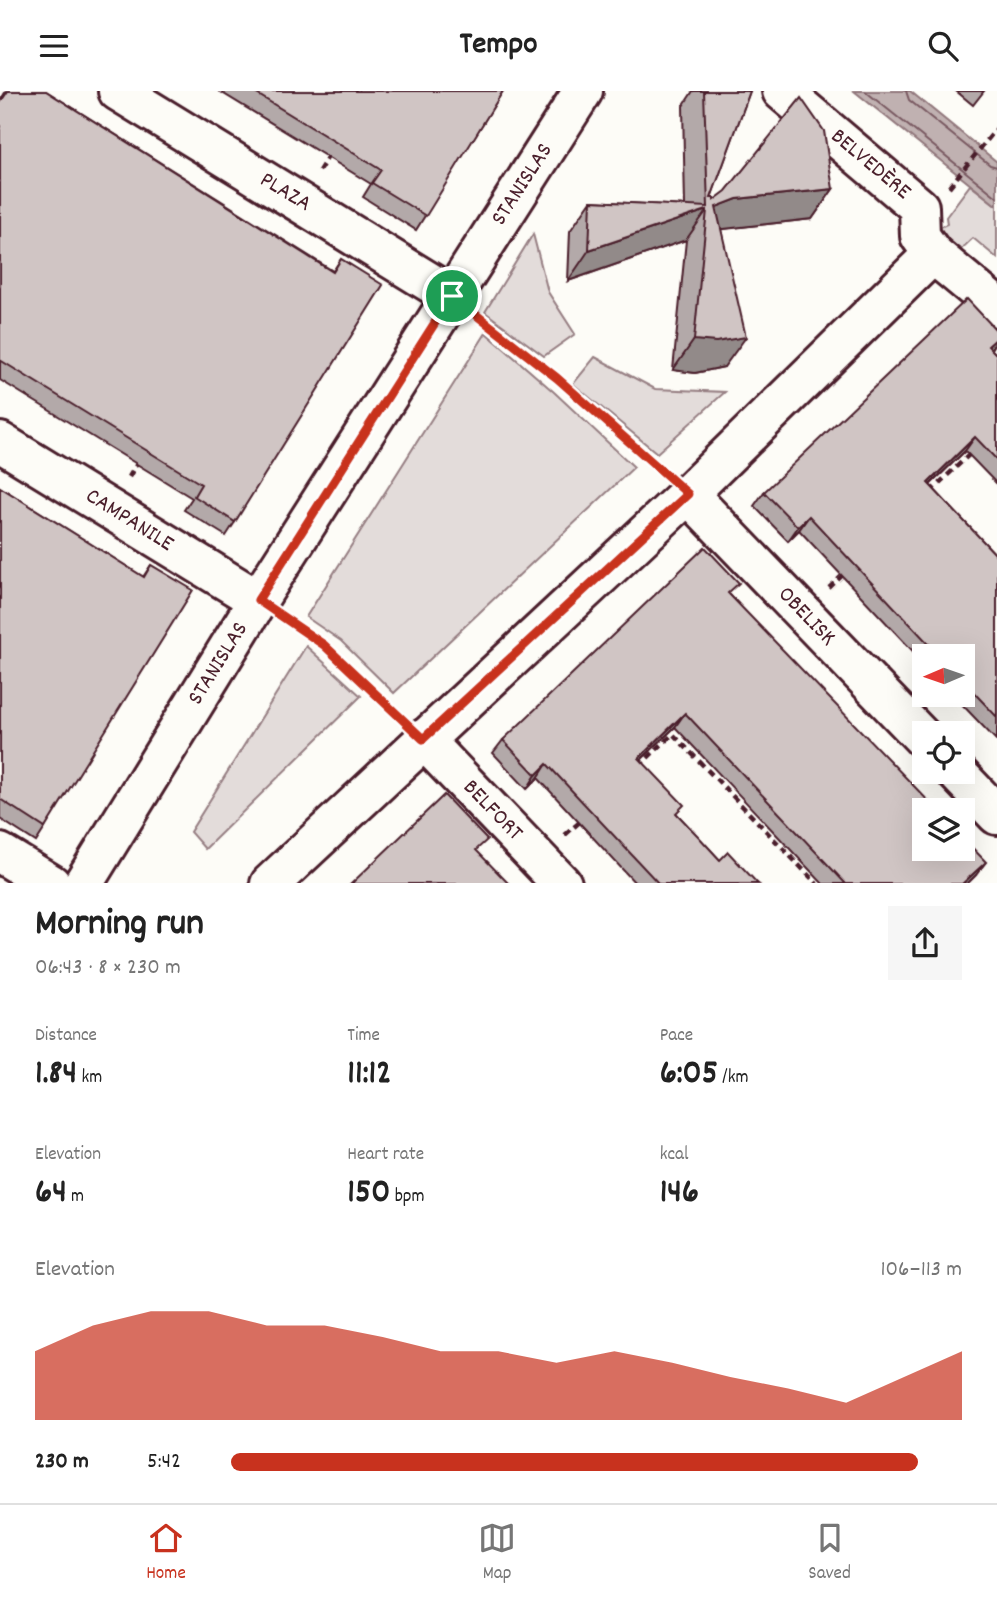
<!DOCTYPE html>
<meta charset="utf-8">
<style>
body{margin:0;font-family:Dekko,sans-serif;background:#f6f6f6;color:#222;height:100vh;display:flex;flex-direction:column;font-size:26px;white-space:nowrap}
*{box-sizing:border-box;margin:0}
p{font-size:23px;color:#767676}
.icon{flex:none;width:38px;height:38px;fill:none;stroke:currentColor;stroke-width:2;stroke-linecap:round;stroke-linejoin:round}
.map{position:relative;height:792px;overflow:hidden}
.panel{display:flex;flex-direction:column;background:#fff;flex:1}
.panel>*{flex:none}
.needle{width:46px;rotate:268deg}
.controls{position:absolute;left:912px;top:553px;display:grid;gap:14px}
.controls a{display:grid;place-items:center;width:63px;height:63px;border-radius:0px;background:#fff;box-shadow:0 7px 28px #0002;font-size:35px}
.pin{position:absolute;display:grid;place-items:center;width:60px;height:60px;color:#fff;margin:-30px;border:4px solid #fff;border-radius:50%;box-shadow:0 2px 7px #0007}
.round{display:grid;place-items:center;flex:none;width:74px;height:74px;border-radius:0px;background:#f6f6f6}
.overview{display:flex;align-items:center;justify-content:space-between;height:119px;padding:0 35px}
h1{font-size:38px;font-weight:700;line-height:52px}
.stats{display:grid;grid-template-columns:repeat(3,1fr);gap:10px;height:119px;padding:7px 35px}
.stats div{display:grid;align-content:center}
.stats b{font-size:35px;font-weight:700}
.stats small{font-size:19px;font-weight:400}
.stats p{font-size:19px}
.chart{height:196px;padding:14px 35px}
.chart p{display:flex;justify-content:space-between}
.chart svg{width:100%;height:126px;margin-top:7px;fill:#c8321e;opacity:.7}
ul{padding:0 35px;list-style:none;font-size:23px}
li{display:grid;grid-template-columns:112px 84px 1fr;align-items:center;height:52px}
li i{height:18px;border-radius:9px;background:#c8321e}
header{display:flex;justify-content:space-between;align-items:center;height:91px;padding:0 35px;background:#fff;font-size:32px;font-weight:700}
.tab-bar{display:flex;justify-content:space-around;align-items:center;height:98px;border-top:2px solid #e0e0e0;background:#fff;font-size:19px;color:#767676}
.tab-bar a{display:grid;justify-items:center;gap:4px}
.tab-bar .current{color:#c8321e}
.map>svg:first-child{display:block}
.green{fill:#e3dcda;stroke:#967e82;stroke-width:2}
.water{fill:#c0b1b1;stroke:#91777b;stroke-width:2}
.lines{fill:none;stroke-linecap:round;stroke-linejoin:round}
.shore{stroke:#795961;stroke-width:2}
.minor-casing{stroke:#4a1f2b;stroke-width:44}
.path{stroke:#4a1f2b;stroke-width:4.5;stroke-dasharray:7 5;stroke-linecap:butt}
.minor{stroke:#fdfcf7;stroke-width:38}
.wall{fill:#b3a9a9;stroke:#4a1f2b;stroke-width:2}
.shaded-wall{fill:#928a89;stroke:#4a1f2b;stroke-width:2}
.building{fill:#d0c5c4;stroke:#4a1f2b;stroke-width:2}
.route-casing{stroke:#fff;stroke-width:14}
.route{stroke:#c8321e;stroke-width:9}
.labels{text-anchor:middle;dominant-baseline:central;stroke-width:7;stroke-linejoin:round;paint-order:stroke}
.street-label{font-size:23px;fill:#4a1f2b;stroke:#fdfcf7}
</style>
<header><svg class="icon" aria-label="menu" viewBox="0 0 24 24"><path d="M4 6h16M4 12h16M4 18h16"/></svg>Tempo<svg class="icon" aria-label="search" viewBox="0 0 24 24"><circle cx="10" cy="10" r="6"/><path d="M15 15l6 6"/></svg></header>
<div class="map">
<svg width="997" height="793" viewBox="0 0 997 793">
<rect width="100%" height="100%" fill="#fdfcf7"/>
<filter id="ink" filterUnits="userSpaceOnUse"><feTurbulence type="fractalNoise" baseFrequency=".0143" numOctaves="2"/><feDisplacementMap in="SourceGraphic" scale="14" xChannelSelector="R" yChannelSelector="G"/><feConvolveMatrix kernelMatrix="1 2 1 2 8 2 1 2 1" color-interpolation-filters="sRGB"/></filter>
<g filter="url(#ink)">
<g class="green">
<polygon points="970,94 997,115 997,167 973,147 954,165 936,138 947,133 946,126"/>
<polygon points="533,143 548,201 575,243 544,265 485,221"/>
<polygon points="486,242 554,301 634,376 394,602 341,550 306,526"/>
<polygon points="595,266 655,298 725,301 657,362 573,293"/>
<polygon points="306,555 361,605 205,758 190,741"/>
</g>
<polygon class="water" points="854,0 910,0 997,71 997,115"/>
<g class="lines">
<g class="shore">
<polyline points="865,0 997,106"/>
<polyline points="906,0 909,9 990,74 997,76"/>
</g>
<g class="minor-casing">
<g id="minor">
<polyline points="118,0 452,205"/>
<polyline points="782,0 919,116 920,145 933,163 997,216"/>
<polyline points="0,351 258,509"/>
<polyline points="688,403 924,648"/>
<polyline points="423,648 562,793"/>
<polyline points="956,681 997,724"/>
<polyline points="0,762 51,793"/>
<polyline points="83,793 258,509 583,0"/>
<polyline points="270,793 688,403 933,163"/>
</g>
</g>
<g class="path">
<polyline points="319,80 329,64"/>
<polyline points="949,96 997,37"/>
<polyline points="481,227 557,287 661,379"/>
<polyline points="129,386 139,369"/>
<polyline points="930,401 972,361"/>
<polyline points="829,497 846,481"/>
<polyline points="290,531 324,553 397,623"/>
<polyline points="639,675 673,643 817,793"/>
<polyline points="565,744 582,729"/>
</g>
<use href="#minor" class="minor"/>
</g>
<g class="wall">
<polygon points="6,0 46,0 333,180 341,168 235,431 226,445 184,419 192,407 0,289 0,10"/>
<polygon points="219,0 503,0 416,139 363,106 371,93"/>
<polygon points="693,0 750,0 711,107 714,109 833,98 812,128 721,138 724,276 695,282 673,279 686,149 568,190 570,140 591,110 685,115 683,15"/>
<polygon points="956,0 984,0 973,14"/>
<polygon points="991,258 997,264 997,393 965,360 930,394 997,465 997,650 953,604 962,604 962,565 924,565 924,572 799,439 788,450 754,415 764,401"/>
<polygon points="0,396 143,486 151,474 45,737 36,751 0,728"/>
<polygon points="730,504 976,784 967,793 823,793 675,636 641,669 677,723 720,769 758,793 636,793 538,687 527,698 493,662 503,649"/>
</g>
<g class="shaded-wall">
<polygon points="833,98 812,128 715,139 716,116 737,108"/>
<polygon points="707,119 686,149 568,190 589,159"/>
<polygon points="746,246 724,276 695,282 673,279 694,249"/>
<polygon points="997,247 997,249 991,258 988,255"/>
<polygon points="975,346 965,360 918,405 928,392"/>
<polygon points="809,425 799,439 788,450 798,436"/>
<polygon points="685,622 675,636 629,680 639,667"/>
<polygon points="547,673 538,687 527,698 536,684"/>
<polygon points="986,771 976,784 967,793 962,793"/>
</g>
<g class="building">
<polygon points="8,0 46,0 333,181 341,168 383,194 235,431 194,405 201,393 0,269 0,12"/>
<polygon points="252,0 503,0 426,125 372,92 381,79"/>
<polygon points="704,0 750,0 711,107 714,107 714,109 726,100 801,7 824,40 833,98 737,108 716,116 746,246 716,251 694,249 707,119 589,159 591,110 708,116"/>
<polygon points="967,208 997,240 997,247 988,255 997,264 997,369 975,346 928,392 997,465 997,626 962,589 962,565 940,565 809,425 798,436 764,401"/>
<polygon points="0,396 144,486 151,474 193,499 45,737 0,708"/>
<polygon points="705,456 739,492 728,502 937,719 924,719 924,758 962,758 962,746 986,771 962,793 846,793 685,622 639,667 684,714 676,722 698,745 720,769 728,761 758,793 659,793 547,673 536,684 503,649"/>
<polygon points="444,704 487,749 476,759 509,793 351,793"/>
</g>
</g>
<g class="lines" filter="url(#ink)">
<g class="route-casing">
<polygon id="route" points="452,205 557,287 688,403 423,648 324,554 258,509"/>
</g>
<use href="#route" class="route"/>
</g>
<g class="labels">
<g class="street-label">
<text transform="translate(870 74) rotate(40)">BELVEDÈRE</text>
<text transform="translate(523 94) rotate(-57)">STANISLAS</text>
<text transform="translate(285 102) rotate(31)">PLAZA</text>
<text transform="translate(129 430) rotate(32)">CAMPANILE</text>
<text transform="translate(806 526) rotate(46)">OBELISK</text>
<text transform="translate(219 573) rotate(-58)">STANISLAS</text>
<text transform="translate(492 720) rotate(46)">BELFORT</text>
</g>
</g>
</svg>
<div class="controls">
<a><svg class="needle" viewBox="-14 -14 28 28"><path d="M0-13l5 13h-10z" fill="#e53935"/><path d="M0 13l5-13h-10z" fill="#767676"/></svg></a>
<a><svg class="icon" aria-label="locate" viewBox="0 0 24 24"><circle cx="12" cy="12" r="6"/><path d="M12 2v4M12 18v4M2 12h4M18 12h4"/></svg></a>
<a><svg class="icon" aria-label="layers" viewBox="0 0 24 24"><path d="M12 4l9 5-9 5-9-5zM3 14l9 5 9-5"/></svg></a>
</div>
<div class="pin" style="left:452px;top:205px;background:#1e9e55"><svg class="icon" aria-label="arrive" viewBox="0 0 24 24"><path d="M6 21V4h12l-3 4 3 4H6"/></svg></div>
</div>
<section class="panel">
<div class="overview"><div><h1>Morning run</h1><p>06:43 · 8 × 230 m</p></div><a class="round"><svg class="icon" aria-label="share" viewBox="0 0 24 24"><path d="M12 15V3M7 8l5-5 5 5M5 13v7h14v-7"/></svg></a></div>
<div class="stats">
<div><p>Distance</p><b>1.84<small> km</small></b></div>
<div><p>Time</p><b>11:12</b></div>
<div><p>Pace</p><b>6:05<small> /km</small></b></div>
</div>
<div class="stats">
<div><p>Elevation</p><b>64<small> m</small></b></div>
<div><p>Heart rate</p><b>150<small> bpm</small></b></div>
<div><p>kcal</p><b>146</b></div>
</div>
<div class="chart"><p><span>Elevation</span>106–113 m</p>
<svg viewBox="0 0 160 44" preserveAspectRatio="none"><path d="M0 44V20L10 11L20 6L30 6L40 11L50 11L60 15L70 20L80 20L90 24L100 20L110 24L120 29L130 33L140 38L150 29L160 20V44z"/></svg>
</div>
<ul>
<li><b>230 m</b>5:42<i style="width:94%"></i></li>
</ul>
</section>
<nav class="tab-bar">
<a class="current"><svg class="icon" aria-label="home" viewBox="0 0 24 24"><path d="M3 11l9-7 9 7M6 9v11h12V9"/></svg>Home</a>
<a><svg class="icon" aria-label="map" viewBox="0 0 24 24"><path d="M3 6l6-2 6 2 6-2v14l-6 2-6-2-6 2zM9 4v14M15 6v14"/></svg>Map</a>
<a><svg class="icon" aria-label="saved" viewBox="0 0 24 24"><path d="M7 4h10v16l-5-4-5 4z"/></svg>Saved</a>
</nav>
